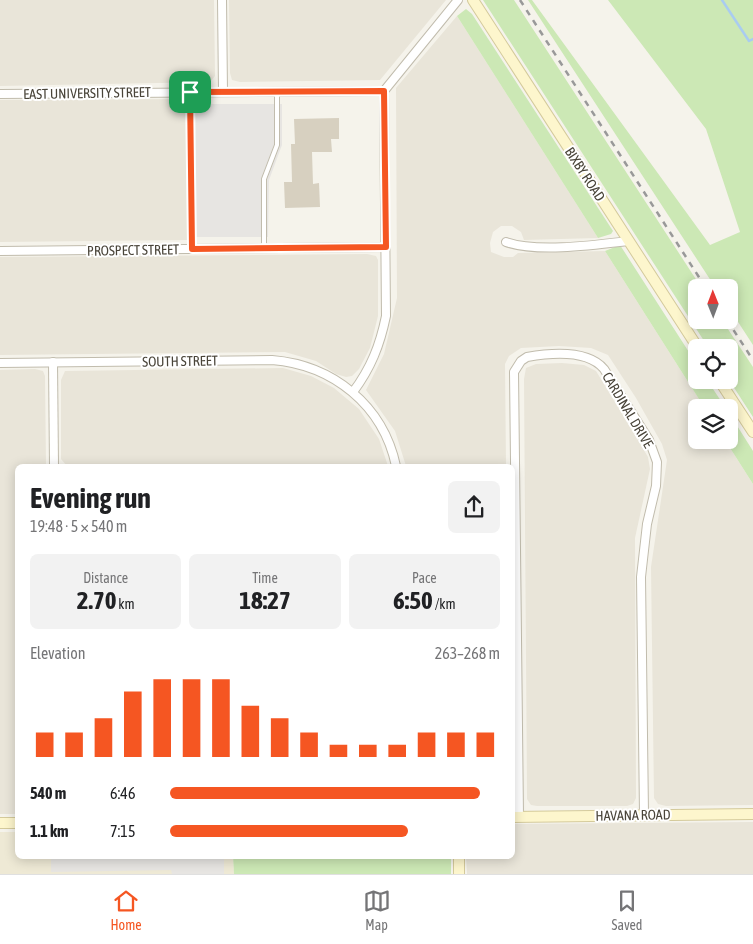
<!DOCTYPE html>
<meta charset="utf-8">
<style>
body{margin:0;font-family:"Asap Condensed",sans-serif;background:#f2f2f2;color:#202124;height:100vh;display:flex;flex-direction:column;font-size:19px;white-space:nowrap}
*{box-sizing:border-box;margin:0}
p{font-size:16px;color:#757577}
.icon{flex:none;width:28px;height:28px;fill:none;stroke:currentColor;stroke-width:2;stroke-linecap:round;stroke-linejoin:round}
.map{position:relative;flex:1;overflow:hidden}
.drawer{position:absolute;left:15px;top:464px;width:500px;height:395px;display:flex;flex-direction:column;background:#fff;border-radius:8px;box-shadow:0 2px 12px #0003}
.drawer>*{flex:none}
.needle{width:32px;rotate:359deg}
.fabs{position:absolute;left:688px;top:279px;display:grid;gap:10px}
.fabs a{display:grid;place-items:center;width:50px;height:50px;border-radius:8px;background:#fff;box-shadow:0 2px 12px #0003;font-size:25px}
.pin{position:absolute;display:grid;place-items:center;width:42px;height:42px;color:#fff;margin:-21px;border-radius:10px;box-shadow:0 2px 8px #0006}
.round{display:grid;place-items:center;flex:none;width:52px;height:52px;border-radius:8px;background:#f2f2f2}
.overview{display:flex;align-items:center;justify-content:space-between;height:85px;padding:0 15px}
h1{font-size:28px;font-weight:700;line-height:38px}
.metrics{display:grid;grid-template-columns:repeat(3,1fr);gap:8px;height:85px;padding:5px 15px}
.metrics div{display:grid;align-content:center;border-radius:8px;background:#f2f2f2;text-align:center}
.metrics b{font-size:25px;font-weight:700}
.metrics small{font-size:14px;font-weight:400}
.metrics p{font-size:14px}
.chart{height:140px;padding:10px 15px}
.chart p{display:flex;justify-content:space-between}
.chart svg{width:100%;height:90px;margin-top:5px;stroke:#f55622;stroke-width:6}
ul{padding:0 15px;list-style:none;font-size:16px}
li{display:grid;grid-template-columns:80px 60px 1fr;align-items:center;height:38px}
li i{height:12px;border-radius:6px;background:#f55622}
.tab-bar{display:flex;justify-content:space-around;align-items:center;height:70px;border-top:1px solid #e0e0e0;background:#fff;font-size:14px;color:#757577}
.tab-bar a{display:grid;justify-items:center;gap:2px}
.tab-bar .current{color:#f55622}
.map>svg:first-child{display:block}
.residential{fill:#e9e5d9}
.education{fill:#eee9d5}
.green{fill:#cce8b5}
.parking{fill:#e7e5e2}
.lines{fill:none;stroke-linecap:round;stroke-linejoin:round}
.stream{stroke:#a9ccf0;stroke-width:2.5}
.building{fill:#d7d0c0}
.lane-casing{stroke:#c1bcad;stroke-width:6}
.street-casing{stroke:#c1bcad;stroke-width:10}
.secondary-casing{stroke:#d4ca9b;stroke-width:12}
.lane{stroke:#fff;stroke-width:4}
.street{stroke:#fff;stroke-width:8}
.secondary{stroke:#fdf6cd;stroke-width:10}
.rail{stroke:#999;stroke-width:2.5;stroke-dasharray:6 6;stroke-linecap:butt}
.route-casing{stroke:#fff;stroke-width:10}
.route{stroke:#f55622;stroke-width:6}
.labels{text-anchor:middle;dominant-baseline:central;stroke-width:4;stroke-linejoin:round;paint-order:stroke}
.street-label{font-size:14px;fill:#494439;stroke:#fff}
</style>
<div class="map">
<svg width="753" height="874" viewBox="0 0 753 874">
<rect width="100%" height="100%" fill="#f5f3eb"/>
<g class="residential">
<polygon points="0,0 214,0 215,76 210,82 0,86"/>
<polygon points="229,0 446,0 380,80 240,82 232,80 230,73"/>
<polygon points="457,16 598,238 524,240 521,232 512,226 501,226 493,232 490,243 491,252 504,257 513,257 518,253 605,251 704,407 696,408 696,440 725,440 753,484 753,805 666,806 658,804 654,798 651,567 667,460 662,444 636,398 608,355 591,348 559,346 521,348 509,356 505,364 506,466 406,466 395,431 366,390 384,354 397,298 396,88"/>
<polygon points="187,99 187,240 0,242 0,100"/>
<polygon points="367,254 376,256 378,260 378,316 370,348 359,369 352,376 346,377 336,374 316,361 285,352 0,355 0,257"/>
<polygon points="562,363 584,365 596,371 648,457 650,469 635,538 636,798 633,804 627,806 537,806 531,805 527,799 524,379 526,368 536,364"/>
<polygon points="283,368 311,376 334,388 359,409 379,439 388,466 67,466 61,459 61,380 65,371"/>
<polygon points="35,369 43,371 45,376 46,466 18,466 17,814 0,814 0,370"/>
<polygon points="753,822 753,874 467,874 466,856 512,856 513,824"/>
</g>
<polygon class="education" points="0,832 17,832 18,856 233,856 234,874 0,874"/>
<g class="green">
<polygon points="483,0 514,0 701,287 696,288 696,320 722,320 753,367 753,417 729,380 729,348 708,347"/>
<polygon points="528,0 532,0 710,245 740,232 706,129 608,0 753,0 753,345 729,308 729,288 715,287"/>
<polygon points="466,9 472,14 613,231 611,234 598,238 457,16"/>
<polygon points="620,245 696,363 696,380 707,380 725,407 704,407 605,251"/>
<polygon points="729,413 753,451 753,484 725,440 729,440"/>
<polygon points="233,856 451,856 451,874 234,874"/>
</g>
<g class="parking">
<polygon points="190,104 282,104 282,145 269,180 268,237 190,237"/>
<polygon points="51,856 224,856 224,874 172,874 171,870 51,872"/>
</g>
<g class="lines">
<polyline class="stream" points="722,0 749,41 753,39"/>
</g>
<polygon class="building" points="339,118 339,139 331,139 332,152 312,152 313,184 319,183 320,207 285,208 284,182 292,182 291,144 295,144 294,119"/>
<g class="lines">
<g class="lane-casing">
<g id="lane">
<polyline points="190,92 192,249"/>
<polyline points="264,249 264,179 277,145 277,91"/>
</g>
</g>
<g class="street-casing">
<g id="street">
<polyline points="222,0 223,91"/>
<polyline points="384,91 458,0"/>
<polyline points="0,94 384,91"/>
<path d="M506,242C537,253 595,245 629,241"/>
<polyline points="0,251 386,247"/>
<polyline points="53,362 54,466"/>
<path d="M0,363L272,360C333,365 383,405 396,466"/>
<path d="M353,392C371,368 380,345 386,316L384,91"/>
<path d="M519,817L514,372L521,361L527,357C550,353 587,349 604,369L649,440L657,462L656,486L647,524L641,577L644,814"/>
</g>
</g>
<g class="secondary-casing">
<g id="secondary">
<polyline points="473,0 698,348"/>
<polyline points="719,380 753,432"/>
<polyline points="512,817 753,814"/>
<polyline points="0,823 18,823"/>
<polyline points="459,856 459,874"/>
</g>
</g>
<use href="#lane" class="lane"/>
<use href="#street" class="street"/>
<use href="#secondary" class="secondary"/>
<g class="rail">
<polyline points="520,0 706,288"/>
<polyline points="727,320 753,360"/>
</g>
</g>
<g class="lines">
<g class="route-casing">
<polygon id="route" points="384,91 386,247 192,249 190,92"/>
</g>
<use href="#route" class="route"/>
</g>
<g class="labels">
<g class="street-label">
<text transform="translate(87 93) rotate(-1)">EAST UNIVERSITY STREET</text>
<text transform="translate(585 174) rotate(57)">BIXBY ROAD</text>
<text transform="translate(133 250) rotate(-1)">PROSPECT STREET</text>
<text transform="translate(180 361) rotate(-1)">SOUTH STREET</text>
<text transform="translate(628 410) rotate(59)">CARDINAL DRIVE</text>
<text transform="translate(633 815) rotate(-1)">HAVANA ROAD</text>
</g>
</g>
</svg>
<div class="fabs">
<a><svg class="needle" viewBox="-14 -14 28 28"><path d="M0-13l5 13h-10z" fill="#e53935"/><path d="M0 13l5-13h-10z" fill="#757577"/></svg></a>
<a><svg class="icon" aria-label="locate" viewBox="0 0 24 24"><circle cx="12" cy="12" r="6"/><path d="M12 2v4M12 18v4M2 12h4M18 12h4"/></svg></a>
<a><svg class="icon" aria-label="layers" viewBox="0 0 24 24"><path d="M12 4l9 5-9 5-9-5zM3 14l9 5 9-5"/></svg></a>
</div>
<div class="pin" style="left:190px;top:92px;background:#1e9e55"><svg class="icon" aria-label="arrive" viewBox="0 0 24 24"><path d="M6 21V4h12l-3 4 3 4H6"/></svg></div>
<section class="drawer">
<div class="overview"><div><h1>Evening run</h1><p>19:48 · 5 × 540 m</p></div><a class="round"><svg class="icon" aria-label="share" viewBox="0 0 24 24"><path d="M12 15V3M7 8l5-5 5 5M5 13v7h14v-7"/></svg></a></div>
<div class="metrics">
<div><p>Distance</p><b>2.70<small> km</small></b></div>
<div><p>Time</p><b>18:27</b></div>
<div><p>Pace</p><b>6:50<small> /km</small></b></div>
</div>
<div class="chart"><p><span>Elevation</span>263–268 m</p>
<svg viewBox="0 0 160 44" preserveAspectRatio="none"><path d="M5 44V32M15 44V32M25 44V25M35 44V12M45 44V6M55 44V6M65 44V6M75 44V19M85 44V25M95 44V32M105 44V38M115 44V38M125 44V38M135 44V32M145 44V32M155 44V32"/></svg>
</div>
<ul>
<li><b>540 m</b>6:46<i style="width:94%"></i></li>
<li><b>1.1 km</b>7:15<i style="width:72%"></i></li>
</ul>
</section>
</div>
<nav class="tab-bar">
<a class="current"><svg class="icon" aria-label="home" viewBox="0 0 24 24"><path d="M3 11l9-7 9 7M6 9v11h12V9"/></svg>Home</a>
<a><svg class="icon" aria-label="map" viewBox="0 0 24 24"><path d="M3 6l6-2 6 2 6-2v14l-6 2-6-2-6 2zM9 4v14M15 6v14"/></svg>Map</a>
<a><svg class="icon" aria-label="saved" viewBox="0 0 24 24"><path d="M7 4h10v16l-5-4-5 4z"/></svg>Saved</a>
</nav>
